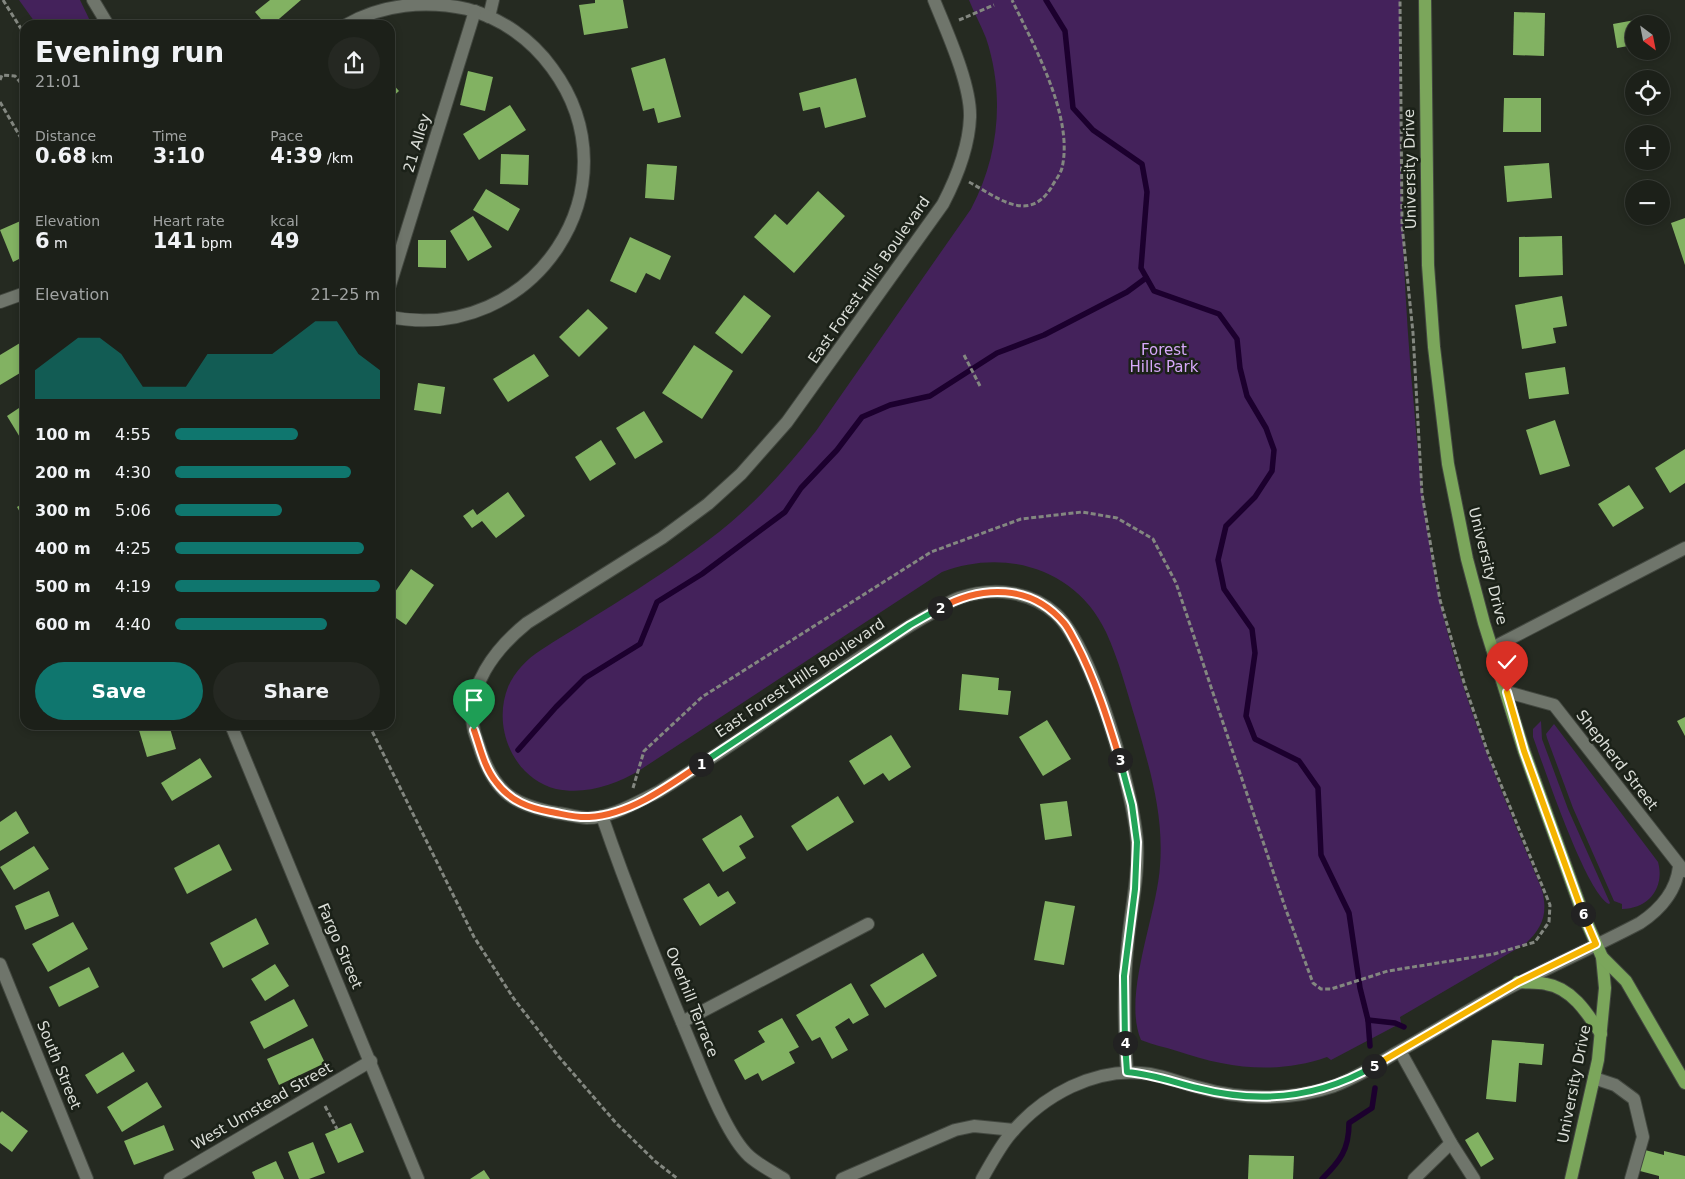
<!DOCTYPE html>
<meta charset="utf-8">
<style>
body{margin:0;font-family:"DejaVu Sans",sans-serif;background:#252822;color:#f1f3f6;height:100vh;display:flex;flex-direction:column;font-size:19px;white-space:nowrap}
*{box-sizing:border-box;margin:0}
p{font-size:16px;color:#a0a3a2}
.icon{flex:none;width:28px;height:28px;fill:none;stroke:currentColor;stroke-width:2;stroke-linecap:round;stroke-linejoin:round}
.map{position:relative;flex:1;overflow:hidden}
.panel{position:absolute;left:20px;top:20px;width:375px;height:710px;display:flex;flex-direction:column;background:#1c2019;border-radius:15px;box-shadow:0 2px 8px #0003,0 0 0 1px #3a3e38}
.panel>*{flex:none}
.needle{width:32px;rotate:148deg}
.controls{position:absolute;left:1625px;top:15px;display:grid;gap:10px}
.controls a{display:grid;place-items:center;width:45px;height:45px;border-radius:50%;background:#1c2019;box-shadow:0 2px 8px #0003,0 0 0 1px #3a3e38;font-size:25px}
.pin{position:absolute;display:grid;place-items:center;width:42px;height:42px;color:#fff;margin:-51px -21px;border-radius:50% 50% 50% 0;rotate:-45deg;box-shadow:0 0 5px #0007}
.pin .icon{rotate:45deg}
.km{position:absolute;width:25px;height:25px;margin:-12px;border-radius:50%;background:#222;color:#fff;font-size:14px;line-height:25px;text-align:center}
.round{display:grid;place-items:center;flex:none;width:52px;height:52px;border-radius:26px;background:#252822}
.headline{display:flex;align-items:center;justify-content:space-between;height:85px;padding:0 15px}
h1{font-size:28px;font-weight:800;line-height:38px}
.figures{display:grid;grid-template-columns:repeat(3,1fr);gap:8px;height:85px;padding:5px 15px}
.figures div{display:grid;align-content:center}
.figures b{font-size:21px;font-weight:800}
.figures small{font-size:14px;font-weight:400}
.figures p{font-size:14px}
.chart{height:140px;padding:10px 15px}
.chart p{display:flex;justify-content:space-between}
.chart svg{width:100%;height:90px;margin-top:5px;fill:#0f766e;opacity:.7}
.action{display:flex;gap:10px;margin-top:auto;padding:10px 15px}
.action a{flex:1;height:58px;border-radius:30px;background:#0f766e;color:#fff;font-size:20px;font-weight:800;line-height:58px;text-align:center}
.action a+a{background:#252822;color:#f1f3f6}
ul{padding:0 15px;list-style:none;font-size:16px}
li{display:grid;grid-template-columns:80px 60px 1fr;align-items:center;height:38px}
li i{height:12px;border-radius:6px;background:#0f766e}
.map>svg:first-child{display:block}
.green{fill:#44225b}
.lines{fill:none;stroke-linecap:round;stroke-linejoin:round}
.stream{stroke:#1c002e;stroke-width:5.5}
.building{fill:#82b262}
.minor-casing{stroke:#434840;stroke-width:14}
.major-casing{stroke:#434840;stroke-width:14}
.path{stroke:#838780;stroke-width:3;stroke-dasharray:5 2.5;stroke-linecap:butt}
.minor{stroke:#6f756b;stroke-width:12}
.major{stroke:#7ba65b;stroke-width:12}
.split-1-casing{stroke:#fff;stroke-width:10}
.split-2-casing{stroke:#fff;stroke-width:10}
.split-3-casing{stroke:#fff;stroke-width:10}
.split-4-casing{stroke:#fff;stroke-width:10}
.split-5-casing{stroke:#fff;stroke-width:10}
.split-6-casing{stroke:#fff;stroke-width:10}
.split-7-casing{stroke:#fff;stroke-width:10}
.split-1{stroke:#f0652b;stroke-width:6}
.split-2{stroke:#22a559;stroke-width:6}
.split-3{stroke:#f0652b;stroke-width:6}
.split-4{stroke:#22a559;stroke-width:6}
.split-5{stroke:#22a559;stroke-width:6}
.split-6{stroke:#f5b400;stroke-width:6}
.split-7{stroke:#f5b400;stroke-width:6}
.labels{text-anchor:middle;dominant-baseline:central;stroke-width:5;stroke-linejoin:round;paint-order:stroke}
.street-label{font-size:15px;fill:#dbded8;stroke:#1b2118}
.park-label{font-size:15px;fill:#d7a9fa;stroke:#1b2118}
</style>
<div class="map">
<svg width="1685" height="1179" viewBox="0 0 1685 1179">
<rect width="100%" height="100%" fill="#252a21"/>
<g class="green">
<polygon points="19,0 80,0 92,25 37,25"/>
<path d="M969,0H1400C1399,136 1401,271 1414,407C1419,471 1426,534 1439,597C1461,698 1503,795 1542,890C1548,913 1543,928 1525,944L1400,1017L1401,1023L1331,1060L1327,1057C1276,1075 1227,1068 1177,1051C1165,1047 1153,1045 1141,1040C1122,996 1157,915 1160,866C1164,815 1150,769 1136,721C1127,692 1119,660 1106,632C1076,568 1004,548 942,572L640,770C616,785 585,795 556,789C513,778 492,727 508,687C515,671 527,659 541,650C605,609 672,571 730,523C762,496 790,464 816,431L971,209C999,156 1005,95 986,38C981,25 974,13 969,0Z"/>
<path d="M1541,721L1542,739L1568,809L1610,903L1609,904C1586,893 1544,767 1533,737V729Z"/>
<path d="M1554,724L1658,862C1665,887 1649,909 1622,909V904L1614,901L1573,808L1547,738L1546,734Z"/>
</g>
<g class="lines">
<g class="stream">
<polyline points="1046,0 1065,31 1073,108 1093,130 1142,164 1147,192 1141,268 1154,291 1219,314 1237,339 1240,368 1247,396 1266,428 1274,450 1272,471 1255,497 1226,526 1218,560 1224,589 1252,629 1255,653 1246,716 1255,739 1299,761 1318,788 1321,855 1349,913 1360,988 1368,1020 1370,1046"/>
<polyline points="518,750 556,707 585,678 640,644 657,602 702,574 785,512 801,488 837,450 862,417 890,405 930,396 997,353 1044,335 1127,292 1146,278"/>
<polyline points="1368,1020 1395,1023 1404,1027"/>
<path d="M1322,1179C1340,1161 1349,1150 1349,1123L1372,1108L1375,1088"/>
</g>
</g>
<g class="building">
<polygon points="270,0 301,0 272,25 266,25 255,12"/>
<polygon points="595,0 623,0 628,28 584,35 579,5 595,3"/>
<polygon points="1514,12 1545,13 1544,56 1513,55"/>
<polygon points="1635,20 1634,45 1617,48 1613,24"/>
<polygon points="665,58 681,117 658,123 654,108 643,111 631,68"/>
<polygon points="468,71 493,77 485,111 460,105"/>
<polygon points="856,78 866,117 825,128 820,107 803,111 799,93"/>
<polygon points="390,81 399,91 390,99"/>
<polygon points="1504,98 1541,98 1541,132 1503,132"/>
<polygon points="510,105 526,130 479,160 463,134"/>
<polygon points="501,154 529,155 528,185 500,184"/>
<polygon points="1549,163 1552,198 1507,202 1504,166"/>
<polygon points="647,164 677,166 674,200 645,198"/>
<polygon points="486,189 520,209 508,231 473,210"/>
<polygon points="818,191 845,216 794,273 754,237 775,214 787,225"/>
<polygon points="473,216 492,247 468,261 450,231"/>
<polygon points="1685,218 1685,265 1671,223"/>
<polygon points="25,219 25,256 13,262 0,230"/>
<polygon points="1562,236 1563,275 1519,277 1519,237"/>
<polygon points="630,237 671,256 660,280 646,273 636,293 610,281"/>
<polygon points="418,240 446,240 446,268 418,267"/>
<polygon points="744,295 771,316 742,354 715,333"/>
<polygon points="1562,296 1567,326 1553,328 1556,343 1522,349 1515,305"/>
<polygon points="588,309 608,328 579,357 559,337"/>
<polygon points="20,343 25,352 25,370 0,385 0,355"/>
<polygon points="694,345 733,371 702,419 662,393"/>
<polygon points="534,354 549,376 508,402 493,379"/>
<polygon points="1565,367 1569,394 1529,399 1525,373"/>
<polygon points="418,383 445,387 441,414 414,410"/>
<polygon points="25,404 25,436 21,439 7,416"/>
<polygon points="644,411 663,442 635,459 616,428"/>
<polygon points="1555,420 1570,466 1540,475 1526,430"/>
<polygon points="601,440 616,464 590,481 575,457"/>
<polygon points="1685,449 1685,483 1670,493 1655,468"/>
<polygon points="1629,485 1644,508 1613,527 1598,504"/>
<polygon points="508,492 525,516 496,538 482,521 472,528 463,516 473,509 477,515"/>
<polygon points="25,502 25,521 17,507"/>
<polygon points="411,569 434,585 406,625 390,614 390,599"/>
<polygon points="962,674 999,678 998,690 1011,691 1008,715 959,710"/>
<polygon points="1685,717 1685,736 1677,721"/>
<polygon points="1047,720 1071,759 1043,776 1019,737"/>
<polygon points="144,725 169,725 176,749 147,757 138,727"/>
<polygon points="891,735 911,767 889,781 883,773 864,785 849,761"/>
<polygon points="200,758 212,777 172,801 161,783"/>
<polygon points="838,796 854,822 807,851 791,826"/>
<polygon points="1067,801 1072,836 1045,840 1040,804"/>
<polygon points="16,811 29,833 0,851 0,822"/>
<polygon points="741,815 754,837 739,846 746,858 723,872 702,839"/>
<polygon points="219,844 232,870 187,894 174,868"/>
<polygon points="34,846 49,869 14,890 0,867"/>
<polygon points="709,883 718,897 728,891 736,903 700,926 683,899"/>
<polygon points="49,891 59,916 25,930 15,906"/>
<polygon points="1045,901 1075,906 1064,965 1034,960"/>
<polygon points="256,918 269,944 223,968 210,943"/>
<polygon points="73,922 88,949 48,972 32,944"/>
<polygon points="923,953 937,976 885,1008 870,985"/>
<polygon points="275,964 289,986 265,1001 251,979"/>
<polygon points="89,967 99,987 59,1007 49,987"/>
<polygon points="851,983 869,1015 853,1024 849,1018 835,1027 848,1050 832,1059 820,1037 812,1041 796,1015"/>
<polygon points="294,999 308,1026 264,1049 250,1022"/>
<polygon points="782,1018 799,1047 789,1052 795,1063 762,1081 758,1073 745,1080 734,1060 765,1042 758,1031"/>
<polygon points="313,1038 325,1063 279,1085 267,1059"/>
<polygon points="1492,1040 1544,1044 1542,1065 1519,1063 1516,1102 1486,1099"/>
<polygon points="123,1052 135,1071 97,1094 85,1075"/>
<polygon points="147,1082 162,1107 122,1132 107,1107"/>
<polygon points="2,1111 28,1131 12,1152 0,1143 0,1113"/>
<polygon points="351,1123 364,1152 338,1163 325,1134"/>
<polygon points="164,1125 174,1150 134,1165 124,1141"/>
<polygon points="1478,1132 1494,1159 1481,1167 1465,1140"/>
<polygon points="313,1142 325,1173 309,1179 299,1179 288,1152"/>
<polygon points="1645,1150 1664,1155 1664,1151 1685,1156 1685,1179 1659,1179 1659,1176 1640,1171"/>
<polygon points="1249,1155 1294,1156 1293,1179 1248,1179"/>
<polygon points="276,1161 284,1179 255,1179 252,1172"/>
<polygon points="484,1170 490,1179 470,1179"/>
</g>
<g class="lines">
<g class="minor-casing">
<g id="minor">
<polyline points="93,0 108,25"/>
<path d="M934,0C946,30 971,84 970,117C969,147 957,177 943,204L787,422L741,474L708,504L662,538L527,623C496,648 464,688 474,731C476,738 479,745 481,752C496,794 515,805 557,813C566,814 577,817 587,818C611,818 637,802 658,792C728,749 794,701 862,656C886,641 909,625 934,612C942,607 950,601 959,598C992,587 1029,590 1056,614C1092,647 1134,793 1137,842C1139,876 1131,908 1128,941C1123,985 1124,1028 1127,1072"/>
<polyline points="489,17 493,0"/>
<path d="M346,25C382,4 426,0 467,9C501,18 531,39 552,68C640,187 533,345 390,317"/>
<polyline points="390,285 475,11"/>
<polyline points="0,302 25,293"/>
<polyline points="1492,648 1685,548"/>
<polyline points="1507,692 1554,705 1684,871"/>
<polyline points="231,725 418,1179"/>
<path d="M602,816C629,895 661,972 693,1049C705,1077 727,1136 749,1156C759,1165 773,1172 784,1179"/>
<polyline points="0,964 87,1179"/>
<polyline points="682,1022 868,924"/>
<polyline points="1400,1051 1451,1143 1474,1179"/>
<polyline points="1594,1078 1615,1085 1634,1099 1643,1137 1631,1179"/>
<polyline points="170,1179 371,1061"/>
<polyline points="842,1179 955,1130 974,1126 1014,1130"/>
<path d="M982,1179C990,1165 998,1150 1008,1137C1041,1096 1096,1065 1150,1074C1166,1077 1181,1083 1197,1087C1241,1100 1290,1101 1334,1086C1355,1078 1375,1066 1394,1054C1425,1037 1455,1018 1485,1001C1536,972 1589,950 1640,923C1661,909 1676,892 1679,867"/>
<polyline points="1414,1179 1451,1143"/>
</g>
</g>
<g class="major-casing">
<g id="major">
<polyline points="1425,0 1428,265 1434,347 1448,464 1467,559 1484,623 1524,751 1583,914 1602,957 1605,988 1598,1060 1571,1179"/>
<polyline points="1602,957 1626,981 1685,1083"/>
<path d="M1518,982C1527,983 1537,982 1546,984C1572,988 1588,1014 1601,1034"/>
</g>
</g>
<g class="path">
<polyline points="3,0 25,35"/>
<polyline points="959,20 994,5"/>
<polyline points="0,80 2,75 15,76 25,88"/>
<polyline points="0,102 25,145"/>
<path d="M969,182C997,197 1028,224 1051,188C1054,182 1060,175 1062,168C1074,117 1034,46 1012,0"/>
<polyline points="964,355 980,386"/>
<polyline points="369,725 474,937 514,999 559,1057 616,1123 656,1162 678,1179"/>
<polyline points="633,788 644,751 702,697 931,552 1021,519 1082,512 1117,518 1153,539 1176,583 1286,910 1313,983 1321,989 1331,989 1388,971 1494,954 1535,942 1549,922 1550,905 1488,753 1465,686 1440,600 1422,494 1413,333 1402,225 1400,0"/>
<polyline points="325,1106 337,1129"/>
</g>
<use href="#minor" class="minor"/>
<use href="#major" class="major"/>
</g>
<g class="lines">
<g class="split-1-casing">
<path id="split-1" d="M474,730C480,747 484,767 496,782C510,801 529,808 551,812C563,814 577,818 589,817C629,815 669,786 701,764"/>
</g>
<g class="split-2-casing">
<polyline id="split-2" points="701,764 910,625 940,608"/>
</g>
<g class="split-3-casing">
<path id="split-3" d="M940,608C982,585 1031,584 1064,623C1069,629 1072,636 1076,643C1095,679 1108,720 1120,760"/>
</g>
<g class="split-4-casing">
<polyline id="split-4" points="1120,760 1132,805 1137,842 1135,889 1124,976 1125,1043"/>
</g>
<g class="split-5-casing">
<path id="split-5" d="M1125,1043L1127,1072C1152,1074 1173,1082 1197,1088C1259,1104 1319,1098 1374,1066"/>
</g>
<g class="split-6-casing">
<polyline id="split-6" points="1374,1066 1518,982 1596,944 1583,914"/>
</g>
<g class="split-7-casing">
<polyline id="split-7" points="1507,692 1524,751 1583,914"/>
</g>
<use href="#split-1" class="split-1"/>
<use href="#split-2" class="split-2"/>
<use href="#split-3" class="split-3"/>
<use href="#split-4" class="split-4"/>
<use href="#split-5" class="split-5"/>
<use href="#split-6" class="split-6"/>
<use href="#split-7" class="split-7"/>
</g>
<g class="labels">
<g class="street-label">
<text transform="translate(417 143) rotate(-73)">21 Alley</text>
<text transform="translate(1410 169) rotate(-91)">University Drive</text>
<text transform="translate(869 280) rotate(-55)">East Forest Hills Boulevard</text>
<text transform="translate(1488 566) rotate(76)">University Drive</text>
<text transform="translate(800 678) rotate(-34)">East Forest Hills Boulevard</text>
<text transform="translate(1617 760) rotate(52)">Shepherd Street</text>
<text transform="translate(340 946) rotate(67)">Fargo Street</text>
<text transform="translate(692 1002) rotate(68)">Overhill Terrace</text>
<text transform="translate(59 1065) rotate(68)">South Street</text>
<text transform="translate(1574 1084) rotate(-79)">University Drive</text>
<text transform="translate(262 1106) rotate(-30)">West Umstead Street</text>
</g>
<g class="park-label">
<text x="1164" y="350">Forest<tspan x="1164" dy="17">Hills Park</tspan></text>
</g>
</g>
</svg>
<div class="controls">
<a><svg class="needle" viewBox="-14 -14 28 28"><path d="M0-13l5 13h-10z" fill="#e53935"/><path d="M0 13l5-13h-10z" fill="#a0a3a2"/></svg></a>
<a><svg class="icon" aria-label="locate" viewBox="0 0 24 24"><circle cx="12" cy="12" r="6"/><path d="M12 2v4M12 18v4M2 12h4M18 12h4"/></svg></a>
<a>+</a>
<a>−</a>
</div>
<div class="pin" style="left:474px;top:730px;background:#1e9e55"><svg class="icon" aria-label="arrive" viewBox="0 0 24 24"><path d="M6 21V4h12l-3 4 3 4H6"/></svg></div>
<div class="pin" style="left:1507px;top:692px;background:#d93025"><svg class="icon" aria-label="check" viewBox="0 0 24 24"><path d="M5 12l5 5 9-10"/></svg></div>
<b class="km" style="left:701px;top:764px">1</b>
<b class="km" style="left:940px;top:608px">2</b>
<b class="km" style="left:1120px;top:760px">3</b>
<b class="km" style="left:1125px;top:1043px">4</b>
<b class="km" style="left:1374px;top:1066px">5</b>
<b class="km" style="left:1583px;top:914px">6</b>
<section class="panel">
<div class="headline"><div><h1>Evening run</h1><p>21:01</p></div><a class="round"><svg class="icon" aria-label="share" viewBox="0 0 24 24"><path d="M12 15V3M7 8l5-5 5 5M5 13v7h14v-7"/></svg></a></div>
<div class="figures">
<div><p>Distance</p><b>0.68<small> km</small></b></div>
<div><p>Time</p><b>3:10</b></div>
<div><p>Pace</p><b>4:39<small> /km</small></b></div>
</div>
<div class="figures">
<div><p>Elevation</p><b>6<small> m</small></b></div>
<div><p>Heart rate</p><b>141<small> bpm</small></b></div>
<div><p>kcal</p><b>49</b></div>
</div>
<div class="chart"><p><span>Elevation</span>21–25 m</p>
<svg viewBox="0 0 160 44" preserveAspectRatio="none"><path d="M0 44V30L10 22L20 14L30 14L40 22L50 38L60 38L70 38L80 22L90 22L100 22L110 22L120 14L130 6L140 6L150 22L160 30V44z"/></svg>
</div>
<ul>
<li><b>100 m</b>4:55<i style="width:60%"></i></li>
<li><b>200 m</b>4:30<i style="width:86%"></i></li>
<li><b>300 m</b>5:06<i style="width:52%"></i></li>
<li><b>400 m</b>4:25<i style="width:92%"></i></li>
<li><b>500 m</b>4:19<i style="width:100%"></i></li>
<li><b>600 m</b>4:40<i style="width:74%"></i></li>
</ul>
<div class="action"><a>Save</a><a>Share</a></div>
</section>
</div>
